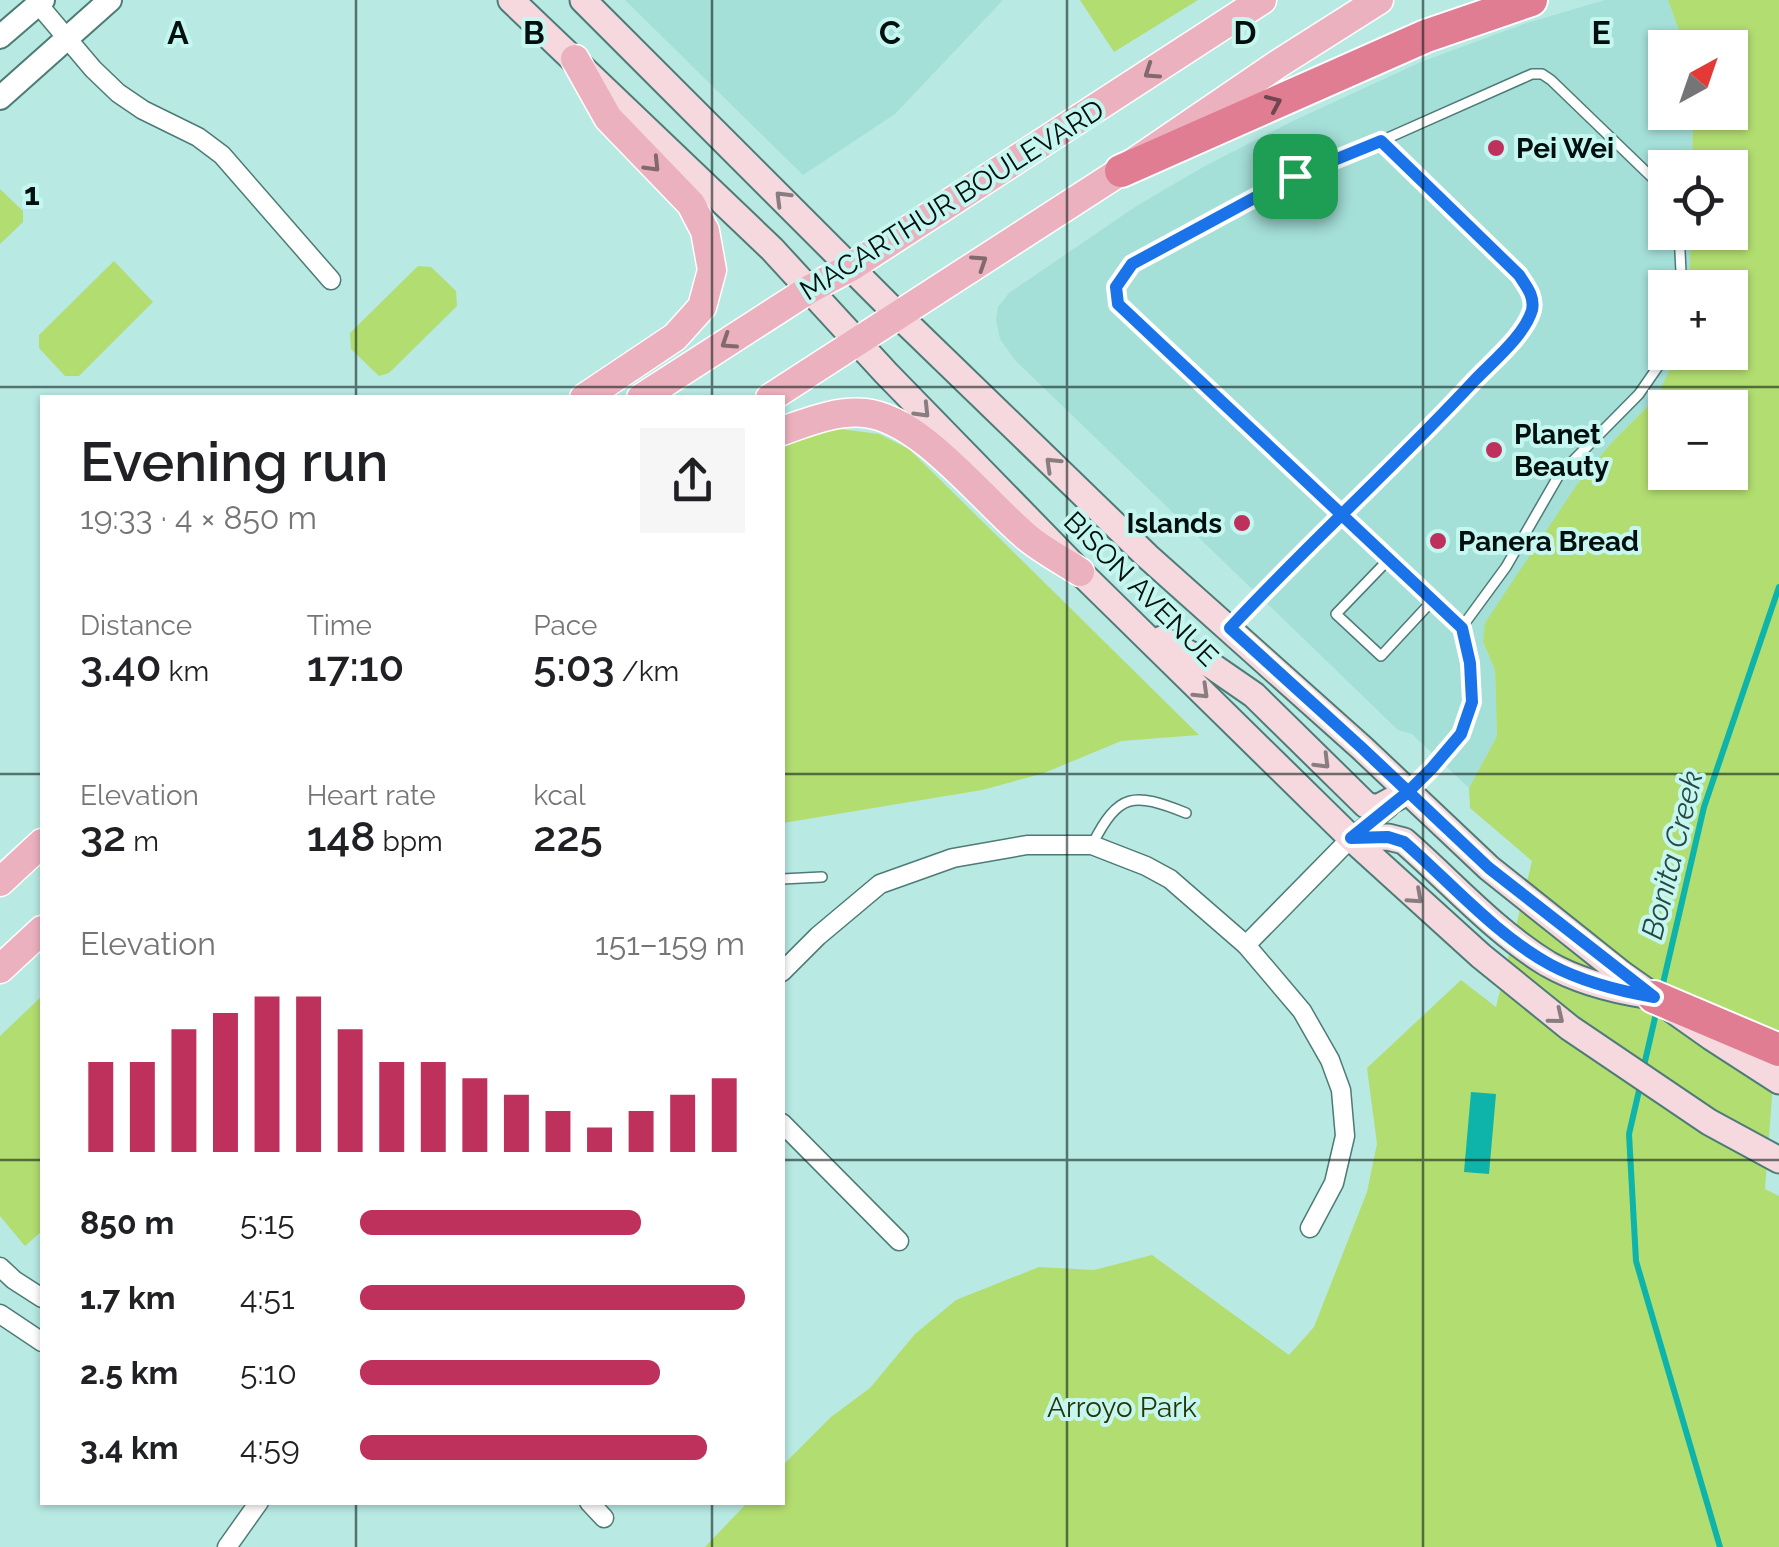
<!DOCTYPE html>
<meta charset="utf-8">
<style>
body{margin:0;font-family:Raleway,sans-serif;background:#f6f6f6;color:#202124;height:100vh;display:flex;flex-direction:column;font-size:38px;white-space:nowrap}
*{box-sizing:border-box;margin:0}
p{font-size:32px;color:#757577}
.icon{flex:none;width:55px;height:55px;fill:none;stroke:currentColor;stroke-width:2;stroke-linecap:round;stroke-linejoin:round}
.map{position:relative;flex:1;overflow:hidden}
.drawer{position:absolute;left:40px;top:395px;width:745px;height:1110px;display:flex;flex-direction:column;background:#fff;border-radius:0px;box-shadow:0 2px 8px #0004}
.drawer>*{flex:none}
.needle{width:65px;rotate:40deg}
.controls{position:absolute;left:1648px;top:30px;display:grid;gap:20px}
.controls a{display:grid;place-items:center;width:100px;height:100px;border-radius:0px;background:#fff;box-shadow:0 2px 8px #0004;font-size:50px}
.pin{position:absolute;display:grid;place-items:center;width:85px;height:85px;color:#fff;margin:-42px;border-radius:20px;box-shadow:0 5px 15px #0006}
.round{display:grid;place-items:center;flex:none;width:105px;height:105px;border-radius:0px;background:#f6f6f6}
.overview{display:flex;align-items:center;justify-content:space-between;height:170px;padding:0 40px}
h1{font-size:55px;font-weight:600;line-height:75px}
.stats{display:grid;grid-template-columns:repeat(3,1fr);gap:15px;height:170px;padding:10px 40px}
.stats div{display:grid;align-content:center}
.stats b{font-size:42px;font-weight:600}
.stats small{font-size:28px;font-weight:400}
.stats p{font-size:28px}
.chart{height:280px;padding:20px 40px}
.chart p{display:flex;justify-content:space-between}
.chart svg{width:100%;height:180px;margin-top:10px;stroke:#bf315d;stroke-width:6}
ul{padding:0 40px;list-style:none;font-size:32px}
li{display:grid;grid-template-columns:160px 120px 1fr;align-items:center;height:75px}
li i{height:25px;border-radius:12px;background:#bf315d}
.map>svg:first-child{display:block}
.built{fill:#a4dfd8}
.green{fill:#b2dd71;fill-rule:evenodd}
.water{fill:#0eb4a9}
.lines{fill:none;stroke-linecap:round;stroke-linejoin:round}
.stream{stroke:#0eb4a9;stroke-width:6}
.service-casing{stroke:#4d7b76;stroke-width:12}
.minor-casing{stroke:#4d7b76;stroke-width:21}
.tertiary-casing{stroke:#4d7b76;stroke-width:26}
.secondary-casing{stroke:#4d7b76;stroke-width:29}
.primary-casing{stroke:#fff;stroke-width:31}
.motorway-casing{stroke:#fff;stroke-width:36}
.service{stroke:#fff;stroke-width:9}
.minor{stroke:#fff;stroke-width:18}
.tertiary{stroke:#fff;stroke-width:22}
.secondary{stroke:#f6d8df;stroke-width:25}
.primary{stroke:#ecb1be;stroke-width:28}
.motorway{stroke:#e07d93;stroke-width:32}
.oneway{stroke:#82696f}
.oneway2{stroke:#704650}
.oneway3{stroke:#887e81}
.route-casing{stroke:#fff;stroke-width:20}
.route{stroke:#1a73e8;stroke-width:12}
.grid{fill:none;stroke:#01100e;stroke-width:2.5;stroke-opacity:0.55}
.poi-dot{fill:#bf315d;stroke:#c5f7f0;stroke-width:4}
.labels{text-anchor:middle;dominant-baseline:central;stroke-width:8;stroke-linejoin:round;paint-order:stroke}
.poi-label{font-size:28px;font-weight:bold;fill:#01100e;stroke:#c5f7f0;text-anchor:start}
.street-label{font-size:28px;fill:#01100e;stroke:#c5f7f0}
.park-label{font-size:28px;fill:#253506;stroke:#c5f7f0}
.water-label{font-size:30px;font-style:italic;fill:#294743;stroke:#c5f7f0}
.grid-label{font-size:32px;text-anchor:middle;font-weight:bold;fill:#01100e;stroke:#c5f7f0;stroke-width:8;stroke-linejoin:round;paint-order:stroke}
</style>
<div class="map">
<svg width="1779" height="1547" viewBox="0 0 1779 1547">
<rect width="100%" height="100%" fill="#b8e9e3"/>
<g class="built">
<polygon points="625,0 1003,0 895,114 803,175"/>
<polygon points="1605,0 1668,0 1685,47 1665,48 1665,112 1693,113 1692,167 1665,168 1665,232 1691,233 1689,287 1665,288 1665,352 1677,353 1657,397 1613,441 1483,643 1495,670 1497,736 1469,788 1412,734 1398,730 1015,360 1000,339 996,320 998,307 1009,293 1138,205 1205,166 1293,121 1421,62 1527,23"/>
</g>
<g class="green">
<polygon points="1080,0 1198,0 1114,52"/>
<path d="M1668,0H1779V1030L1777,1031L1765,1189L1779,1196V1547H705L747,1503L782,1502L783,1465L831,1417L870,1388L915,1334L956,1300L1039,1267L1094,1270L1152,1255L1289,1355L1314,1327L1367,1192L1377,1144L1367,1068L1461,980L1496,1007L1532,861L1470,808L1469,788L1497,736L1495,670L1483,642L1485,623L1576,486L1613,441L1657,397L1677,353L1730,352V288L1689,287L1691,233L1730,232V168L1692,167L1693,113L1730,112V48L1685,47ZM1665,408H1730V472H1665Z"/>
<polygon points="0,189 23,211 23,222 0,244"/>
<polygon points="114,261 153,302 79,376 65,376 39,348 39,335"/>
<polygon points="418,266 431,267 456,291 457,306 389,373 379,376 351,349 350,333"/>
<polygon points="833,428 879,434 909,449 1199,735 1121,741 1044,773 982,790 783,823 783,446 804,434"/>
<polygon points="42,996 42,1231 25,1246 0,1216 0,1036"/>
</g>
<polygon class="water" points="1471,1092 1496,1094 1489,1174 1464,1172"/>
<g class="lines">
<g class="stream">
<polyline points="1661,992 1704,807 1779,587"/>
<polyline points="1643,1070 1657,1009"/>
<polyline points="1641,1082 1629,1134 1636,1261 1720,1547"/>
</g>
<g class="service-casing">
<g id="service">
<polyline points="1678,288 1681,272 1679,232"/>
<polyline points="1389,559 1336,614 1381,656 1433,600"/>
<polyline points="1231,626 1429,428 1524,329 1533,307 1531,294 1519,275 1381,141"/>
<polyline points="1462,627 1118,304 1115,287 1132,264 1295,177 1381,141 1532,74 1542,74 1551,80 1665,190"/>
<path d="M1409,791C1433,767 1469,737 1472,700C1474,676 1467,650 1462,627L1506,567L1559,475L1639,394L1668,352"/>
<path d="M1092,845C1119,792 1133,792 1186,813"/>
<polyline points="782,879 822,877"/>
</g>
</g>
<g class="minor-casing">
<g id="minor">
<polyline points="38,4 93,69 118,93 143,110 198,137 222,155 331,280"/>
<polyline points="1246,945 1351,838 1390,807"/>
<polyline points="782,972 818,936 880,884 953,858 1027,845 1092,845 1146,866 1170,879 1246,945 1302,1011 1330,1060 1341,1090 1345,1136 1334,1183 1310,1228"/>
<polyline points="782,1123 899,1241"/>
<polyline points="0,1267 14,1280 42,1298"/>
<polyline points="0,1314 42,1342"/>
<polyline points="589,1502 604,1518"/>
<polyline points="227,1547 259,1502"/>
</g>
</g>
<g class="tertiary-casing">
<g id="tertiary">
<polyline points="0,37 43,0"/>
<polyline points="0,98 110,0"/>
</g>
</g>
<g class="secondary-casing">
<g id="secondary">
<polyline points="511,0 772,249 886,373 1080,572 1351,838 1481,956 1570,1028 1709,1122 1779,1160"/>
<polyline points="583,0 898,315 1147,556 1362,748 1489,868 1622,974 1711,1037 1779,1081"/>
<polyline points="1162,639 1212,666 1254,695 1366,805 1377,808 1407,792"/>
<path d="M1351,838L1388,837L1404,841C1451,882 1494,931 1548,964C1576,980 1613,990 1645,995"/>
</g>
</g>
<g class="primary-casing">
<g id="primary">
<polyline points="575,59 608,118 691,204 705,231 712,270 702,307 675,337 584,398"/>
<polyline points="641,398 810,289 851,267 1262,0"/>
<polyline points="770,398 1121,171 1278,64 1379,0"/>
<path d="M782,431C808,422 837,410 865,413C922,419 984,502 1028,538C1044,551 1063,561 1080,572"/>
<polyline points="0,882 42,843"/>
<polyline points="0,969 42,930"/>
</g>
</g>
<g class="motorway-casing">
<g id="motorway">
<polyline points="1121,171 1426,36 1531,0"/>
<polyline points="1654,997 1779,1050"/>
</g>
</g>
<use href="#service" class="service"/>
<use href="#minor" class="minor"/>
<use href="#tertiary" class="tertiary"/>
<use href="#secondary" class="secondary"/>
<use href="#primary" class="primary"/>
<use href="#motorway" class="motorway"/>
</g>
<defs><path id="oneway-chevron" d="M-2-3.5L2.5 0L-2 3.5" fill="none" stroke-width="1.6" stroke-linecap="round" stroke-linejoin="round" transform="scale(2.5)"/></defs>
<g class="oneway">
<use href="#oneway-chevron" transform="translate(1151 72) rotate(146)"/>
<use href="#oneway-chevron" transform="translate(653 165) rotate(46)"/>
<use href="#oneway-chevron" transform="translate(980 262) rotate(-33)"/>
<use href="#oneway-chevron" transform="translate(728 342) rotate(147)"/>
</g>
<use class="oneway2" href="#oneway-chevron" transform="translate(1274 103) rotate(-24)"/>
<g class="oneway3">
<use href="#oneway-chevron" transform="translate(782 198) rotate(-135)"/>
<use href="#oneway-chevron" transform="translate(923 411) rotate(46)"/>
<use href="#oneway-chevron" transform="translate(1052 464) rotate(-136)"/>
<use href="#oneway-chevron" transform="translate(1202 692) rotate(44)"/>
<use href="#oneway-chevron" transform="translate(1323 762) rotate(45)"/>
<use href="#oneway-chevron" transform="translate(1416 897) rotate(42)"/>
<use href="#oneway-chevron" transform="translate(1557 1017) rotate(39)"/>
</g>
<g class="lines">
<g class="route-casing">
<path id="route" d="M1295,176L1132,264L1116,287L1118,304L1462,628L1470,663L1472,702L1461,734L1432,768L1408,792L1351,838L1388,837L1404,842C1451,883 1496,935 1551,965C1583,982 1619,991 1654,997L1489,868L1362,748L1230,628C1309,543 1395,466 1474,381C1492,362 1525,335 1532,310C1535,296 1526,286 1519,275L1381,141L1295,176"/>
</g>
<use href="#route" class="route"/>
</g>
<path class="grid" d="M356,0V398M712,0V398M1067,0V1547M1423,0V1547M0,387H1779M0,774H42M782,774H1779M0,1160H42M782,1160H1779M356,1502V1547M712,1502V1547"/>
<g class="poi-dot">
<circle cx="1496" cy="148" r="10"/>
<circle cx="1494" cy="450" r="10"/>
<circle cx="1242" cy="523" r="10"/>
<circle cx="1438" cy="541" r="10"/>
</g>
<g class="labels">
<g class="poi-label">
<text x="1516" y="148">Pei Wei</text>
<text x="1514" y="434">Planet<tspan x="1514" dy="32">Beauty</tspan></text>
<text x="1222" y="523" text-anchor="end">Islands</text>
<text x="1458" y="541">Panera Bread</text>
</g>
<g class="street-label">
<text transform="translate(952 200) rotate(-32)">MACARTHUR BOULEVARD</text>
<text transform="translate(1141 589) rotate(45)">BISON AVENUE</text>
</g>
<g class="park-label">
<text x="1122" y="1407">Arroyo Park</text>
</g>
<g class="water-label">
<text transform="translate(1672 855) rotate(-76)">Bonita Creek</text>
</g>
</g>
<g class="grid-label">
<text x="178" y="44">A</text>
<text x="534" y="44">B</text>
<text x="890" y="44">C</text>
<text x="1245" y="44">D</text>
<text x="1601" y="44">E</text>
<text x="32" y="205">1</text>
</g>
</svg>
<div class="controls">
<a><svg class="needle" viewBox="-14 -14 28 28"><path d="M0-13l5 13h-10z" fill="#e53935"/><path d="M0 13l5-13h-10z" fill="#757577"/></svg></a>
<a><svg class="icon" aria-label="locate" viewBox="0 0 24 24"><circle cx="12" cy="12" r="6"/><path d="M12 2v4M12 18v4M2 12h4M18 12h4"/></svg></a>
<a>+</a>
<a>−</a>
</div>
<div class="pin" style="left:1295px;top:176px;background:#1e9e55"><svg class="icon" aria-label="arrive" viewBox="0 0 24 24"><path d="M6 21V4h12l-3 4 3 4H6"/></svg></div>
<section class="drawer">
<div class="overview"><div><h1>Evening run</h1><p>19:33 · 4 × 850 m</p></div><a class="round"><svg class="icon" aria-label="share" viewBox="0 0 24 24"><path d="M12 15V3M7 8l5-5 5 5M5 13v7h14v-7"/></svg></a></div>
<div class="stats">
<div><p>Distance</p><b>3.40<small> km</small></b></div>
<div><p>Time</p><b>17:10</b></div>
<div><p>Pace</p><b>5:03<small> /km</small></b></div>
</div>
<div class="stats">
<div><p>Elevation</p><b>32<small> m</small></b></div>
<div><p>Heart rate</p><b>148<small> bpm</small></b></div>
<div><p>kcal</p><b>225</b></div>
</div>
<div class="chart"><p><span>Elevation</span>151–159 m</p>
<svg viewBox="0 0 160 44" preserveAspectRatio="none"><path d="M5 44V22M15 44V22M25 44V14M35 44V10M45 44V6M55 44V6M65 44V14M75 44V22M85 44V22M95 44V26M105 44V30M115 44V34M125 44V38M135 44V34M145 44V30M155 44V26"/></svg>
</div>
<ul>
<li><b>850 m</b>5:15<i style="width:73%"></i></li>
<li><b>1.7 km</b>4:51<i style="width:100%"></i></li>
<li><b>2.5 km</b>5:10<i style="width:78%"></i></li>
<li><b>3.4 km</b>4:59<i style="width:90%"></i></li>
</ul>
</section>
</div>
